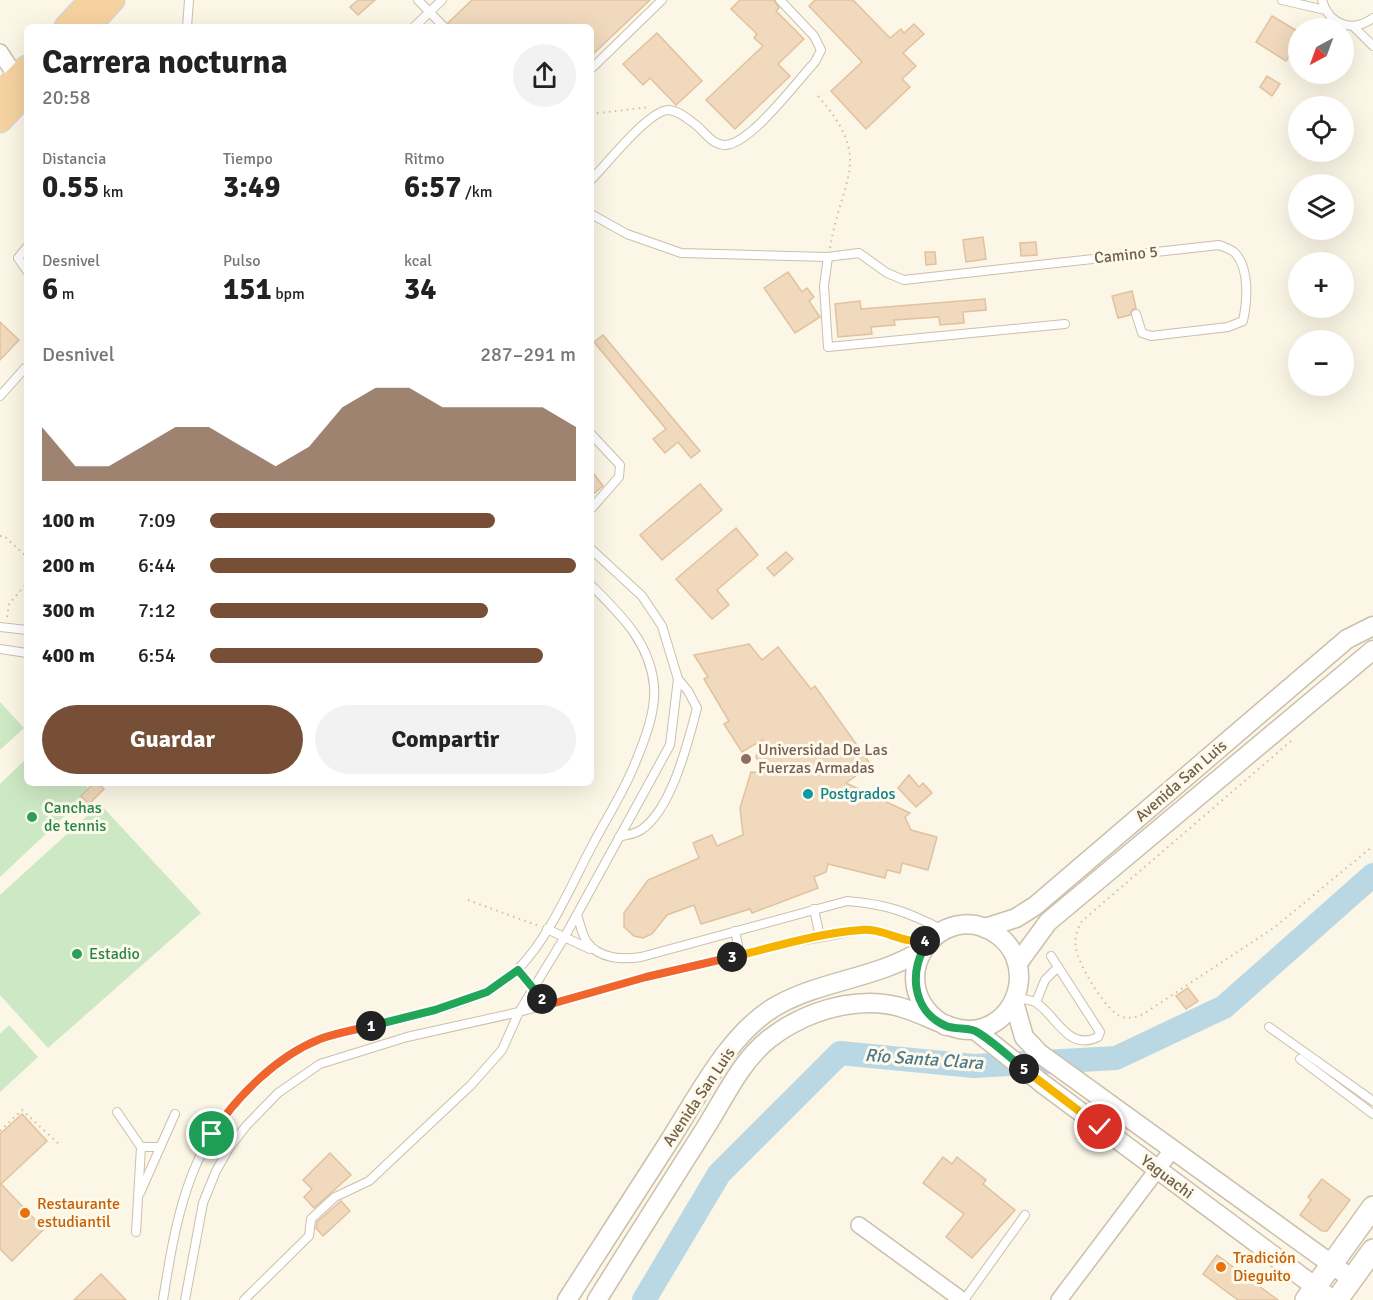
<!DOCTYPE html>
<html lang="es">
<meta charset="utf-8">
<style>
body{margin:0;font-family:Signika,sans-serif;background:#f2f2f2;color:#222;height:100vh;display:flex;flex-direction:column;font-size:22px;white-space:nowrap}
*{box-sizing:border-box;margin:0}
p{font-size:20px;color:#767676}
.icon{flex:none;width:33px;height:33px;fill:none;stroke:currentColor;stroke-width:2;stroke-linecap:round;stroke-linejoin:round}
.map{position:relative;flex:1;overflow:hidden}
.sheet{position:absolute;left:24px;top:24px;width:570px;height:762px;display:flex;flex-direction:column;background:#fff;border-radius:9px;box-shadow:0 6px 24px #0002}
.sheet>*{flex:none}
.needle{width:39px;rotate:221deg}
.buttons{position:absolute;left:1288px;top:18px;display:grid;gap:12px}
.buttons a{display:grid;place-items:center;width:66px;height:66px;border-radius:50%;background:#fff;box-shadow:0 6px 24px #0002;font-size:30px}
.pin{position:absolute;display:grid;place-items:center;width:51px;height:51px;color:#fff;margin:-26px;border:3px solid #fff;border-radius:50%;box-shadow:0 2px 6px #0007}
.km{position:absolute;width:30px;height:30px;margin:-15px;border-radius:50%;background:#222;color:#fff;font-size:16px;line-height:30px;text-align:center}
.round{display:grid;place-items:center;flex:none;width:63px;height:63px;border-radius:32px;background:#f2f2f2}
.headline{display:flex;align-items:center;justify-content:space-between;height:102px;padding:0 18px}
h1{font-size:33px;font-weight:700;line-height:45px}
.stats{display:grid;grid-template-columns:repeat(3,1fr);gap:9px;height:102px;padding:6px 18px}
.stats div{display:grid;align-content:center}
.stats b{font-size:30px;font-weight:700}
.stats small{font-size:16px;font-weight:400}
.stats p{font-size:16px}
.chart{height:168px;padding:12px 18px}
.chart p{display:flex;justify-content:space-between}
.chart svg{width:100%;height:108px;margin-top:6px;fill:#774f36;opacity:.7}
.primary-button{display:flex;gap:12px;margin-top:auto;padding:12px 18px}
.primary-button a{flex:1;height:69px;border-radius:36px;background:#774f36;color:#fff;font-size:24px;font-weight:700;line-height:69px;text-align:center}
.primary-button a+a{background:#f2f2f2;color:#222}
ul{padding:0 18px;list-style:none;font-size:20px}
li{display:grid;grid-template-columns:96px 72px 1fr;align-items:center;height:45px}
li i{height:15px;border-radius:8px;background:#774f36}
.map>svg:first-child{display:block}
.green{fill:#cde8c4}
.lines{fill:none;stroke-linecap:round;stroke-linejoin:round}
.river{stroke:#bad7e4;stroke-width:24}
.building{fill:#f0d9bd;stroke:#e1c29f;stroke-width:1.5}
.service-casing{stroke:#ccbfac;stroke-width:10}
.minor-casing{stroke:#ccbfac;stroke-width:18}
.tertiary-casing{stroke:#ccbfac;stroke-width:21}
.secondary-casing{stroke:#cfc0a9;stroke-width:24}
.trunk-casing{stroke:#dbd5d0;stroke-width:27}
.path{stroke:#d4bda1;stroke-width:2;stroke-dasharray:1.5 4.5;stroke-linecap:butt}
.service{stroke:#fff;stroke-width:8}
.minor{stroke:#fff;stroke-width:15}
.tertiary{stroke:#fff;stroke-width:18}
.secondary{stroke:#fff;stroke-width:21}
.trunk{stroke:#f5d29f;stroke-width:24}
.split-1-casing{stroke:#fff;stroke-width:12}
.split-2-casing{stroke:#fff;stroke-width:12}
.split-3-casing{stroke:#fff;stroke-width:12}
.split-4-casing{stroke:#fff;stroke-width:12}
.split-5-casing{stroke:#fff;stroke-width:12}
.split-6-casing{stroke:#fff;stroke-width:12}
.split-1{stroke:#f0652b;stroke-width:8}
.split-2{stroke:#22a559;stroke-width:8}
.split-3{stroke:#f0652b;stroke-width:8}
.split-4{stroke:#f5b400;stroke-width:8}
.split-5{stroke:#22a559;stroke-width:8}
.split-6{stroke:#f5b400;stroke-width:8}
.education-dot{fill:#8d6e63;stroke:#fefaeb;stroke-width:2}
.culture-dot{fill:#0f9aa8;stroke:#fefaeb;stroke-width:2}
.leisure-dot{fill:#2e9e5b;stroke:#fefaeb;stroke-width:2}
.food-dot{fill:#e8710a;stroke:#fefaeb;stroke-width:2}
.labels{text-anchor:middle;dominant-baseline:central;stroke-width:6;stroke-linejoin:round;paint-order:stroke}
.street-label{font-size:16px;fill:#735f4b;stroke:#fefaeb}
.education-label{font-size:16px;fill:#785e54;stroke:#fefaeb;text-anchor:start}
.culture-label{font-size:16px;fill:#0d838f;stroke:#fefaeb;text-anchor:start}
.leisure-label{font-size:16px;fill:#27864d;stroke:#fefaeb;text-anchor:start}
.food-label{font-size:16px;fill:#c56008;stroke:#fefaeb;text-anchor:start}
.water-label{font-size:18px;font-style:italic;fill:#49778c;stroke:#fefaeb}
</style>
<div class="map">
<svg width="1373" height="1300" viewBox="0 0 1373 1300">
<rect width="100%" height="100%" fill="#fbf6e5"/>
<g class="green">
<polygon points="0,702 24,728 0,750"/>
<polygon points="27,758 27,783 83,783 91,791 0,877 0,784"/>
<polygon points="100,804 201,913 48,1048 0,995 0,895"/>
<polygon points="9,1025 38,1057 0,1092 0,1034"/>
</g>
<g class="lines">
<polyline class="river" points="644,1300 719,1174 840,1053 974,1066 1116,1058 1224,1007 1373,875"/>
</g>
<g class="building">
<polygon points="358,0 375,0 358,15 350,7"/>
<polygon points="472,0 650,0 591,56 591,27 450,27 448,23"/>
<polygon points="740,0 774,0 779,8 776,11 804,39 778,64 790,76 735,129 706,100 763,46 754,38 757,34 731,9"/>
<polygon points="815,0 853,0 890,38 901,29 904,33 914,24 924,34 903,53 916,66 902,79 910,87 866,129 831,91 862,62 809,6"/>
<polygon points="1272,16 1299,32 1299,40 1286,61 1256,42"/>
<polygon points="657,33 702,81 676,105 650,78 643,85 623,64"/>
<polygon points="1267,76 1280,84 1272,96 1260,87"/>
<polygon points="983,237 986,259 966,262 963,240"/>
<polygon points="1036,242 1037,255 1021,256 1020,243"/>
<polygon points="925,252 935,252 936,264 926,265"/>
<polygon points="788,272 802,292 807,288 814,297 809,301 820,317 795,333 764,288"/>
<polygon points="1132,291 1136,308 1132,310 1130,315 1118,318 1112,296"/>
<polygon points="985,299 986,310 963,312 964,323 940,325 939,317 894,320 895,325 871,327 872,334 838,337 835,304 860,301 861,309"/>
<polygon points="0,322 19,340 0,360"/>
<polygon points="603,335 700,451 691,458 678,442 665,453 653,439 666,429 594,342"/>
<polygon points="591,470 603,486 591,496"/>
<polygon points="700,484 722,510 662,560 640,535"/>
<polygon points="736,528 758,555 717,590 729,605 712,619 676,579"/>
<polygon points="786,552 793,559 774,576 767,568"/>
<polygon points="749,644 762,660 778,647 811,689 815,686 871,765 846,783 910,813 905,817 911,830 937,837 928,870 902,863 900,873 887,870 885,878 828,864 826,872 814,877 818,888 752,913 750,909 701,924 694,905 667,915 652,934 643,938 634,936 624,927 624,913 648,880 699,858 693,843 712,835 717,846 743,835 740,808 751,772 766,773 756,757 762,740 742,752 724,724 729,721 704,679 708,677 694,655"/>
<polygon points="909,775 919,787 923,783 932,793 916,807 898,788"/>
<polygon points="94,783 98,783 104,789 89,804 81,796"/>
<polygon points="1188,988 1198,1001 1186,1009 1176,996"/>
<polygon points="22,1114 47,1141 1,1184 44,1229 12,1261 0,1249 0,1134"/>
<polygon points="330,1153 351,1175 314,1208 304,1197 312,1189 303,1180"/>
<polygon points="943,1157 952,1164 957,1157 986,1180 983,1184 1015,1210 972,1258 946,1237 964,1214 923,1183"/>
<polygon points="1322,1179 1350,1200 1327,1231 1322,1231 1300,1215 1311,1200 1308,1197"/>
<polygon points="341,1201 350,1211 323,1236 316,1228 317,1222"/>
<polygon points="1217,1255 1278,1300 1238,1300 1203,1274"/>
<polygon points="101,1274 126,1300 74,1300"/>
</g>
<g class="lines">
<g class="service-casing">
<g id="service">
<polyline points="418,0 444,27"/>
<polyline points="1282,0 1325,10"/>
<path d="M1322,0C1329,25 1352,33 1373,18"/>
<polyline points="187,27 189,0"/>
<polyline points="414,27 442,0"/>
<polyline points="1354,27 1373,46"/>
<polyline points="591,69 662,0"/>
<path d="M591,180C606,165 648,111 668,110C678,110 688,119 696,125C705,132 712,145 725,145C751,144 797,81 815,62L821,50L814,36L780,0"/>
<path d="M591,214L627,234L681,253L827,257L859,253L887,273L904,280L1219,245C1224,247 1232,249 1236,254C1250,271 1247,302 1243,321L1228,327L1151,336L1142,333L1136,314"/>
<polyline points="27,247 18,258 27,271"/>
<polyline points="828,257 824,286 828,347 1065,324"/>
<polyline points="0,396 25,368"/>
<polyline points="591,434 620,465 619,477 591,509"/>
<polyline points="0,627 27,630"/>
<polyline points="0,649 27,653"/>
<path d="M619,837C626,835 635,834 641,830C672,809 688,742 697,708L688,691L678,679"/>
<polyline points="814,909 820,937"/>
<path d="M577,915C580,923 582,935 587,942C599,959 623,960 641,957L847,901C886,904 908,912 943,930"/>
<polyline points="547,929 590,949"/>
<polyline points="735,931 740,955"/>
<polyline points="518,970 541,998 551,1004"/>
<path d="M1016,999C1022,999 1029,999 1035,1002C1056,1014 1067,1052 1098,1037L1100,1032L1051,956"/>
<polyline points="1036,1002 1045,980 1058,967"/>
<polyline points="1269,1027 1373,1101"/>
<polyline points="1300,1059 1373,1114"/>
<polyline points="117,1112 141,1147 136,1232"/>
<polyline points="141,1147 160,1147"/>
<polyline points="140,1193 175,1114"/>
<path d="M163,1300C175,1225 187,1150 243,1095C264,1074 294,1049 322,1039C375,1021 435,1017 486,992C496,987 511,977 518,969C550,937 572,883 593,844C607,817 625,790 636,761C645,739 656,711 654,686C650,642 620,614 591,585"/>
<polyline points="185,1300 203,1203 216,1171 229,1148 246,1126 278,1093 320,1064 407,1037 519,1012 564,938 670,745 678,679 662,626 642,596 591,549"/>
<polyline points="244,1300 309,1236 311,1219 335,1197 369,1181 471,1085 502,1050 519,1012 646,977 794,942 861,930 882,932 907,941 928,941"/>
<polyline points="964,1300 1025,1215"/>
</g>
</g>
<g class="minor-casing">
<g id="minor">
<polyline points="0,52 17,78"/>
<polyline points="859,1225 962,1300"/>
<polyline points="1059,1300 1172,1150"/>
</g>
</g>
<g class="tertiary-casing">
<g id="tertiary">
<polyline points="985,928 1016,918 1035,906 1347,639 1373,626"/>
<polyline points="1018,963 1048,922 1373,650"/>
<polyline points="1014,1002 1024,1037 1039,1053 1352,1279"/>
<polyline points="975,1030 1043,1084 1333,1300"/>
<path d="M567,1300C601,1248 634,1195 668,1143C697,1098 730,1031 778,1005C823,980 879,978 922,950"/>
<path d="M597,1300C633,1242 670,1184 706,1127C725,1097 741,1061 769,1039C797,1017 834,1003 870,1003C882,1003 895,1005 906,1009C934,1017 962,1041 992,1024C1024,1006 1029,959 999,936C941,892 875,984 946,1026"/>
</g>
</g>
<g class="secondary-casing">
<g id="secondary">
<polyline points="1306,1300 1373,1207"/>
<polyline points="1337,1300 1373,1250"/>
</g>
</g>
<g class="trunk-casing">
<g id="trunk">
<polyline points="67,27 92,0"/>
<polyline points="87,27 112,0"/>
<polyline points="0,95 27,68"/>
<polyline points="0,120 27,91"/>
</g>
</g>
<g class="path">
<path d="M818,96C874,160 842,176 830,248"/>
<polyline points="591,114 650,107"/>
<polyline points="0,536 4,536 27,557"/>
<polyline points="7,617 9,604 27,583"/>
<path d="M1291,741L1082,921C1077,930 1074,937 1076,948C1078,964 1106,1012 1122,1017C1130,1019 1138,1017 1145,1013L1275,927L1373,846"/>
<polyline points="468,900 539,926"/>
<polyline points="0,1131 22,1110 61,1146"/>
</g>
<use href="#service" class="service"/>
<use href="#minor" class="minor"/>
<use href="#tertiary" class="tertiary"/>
<use href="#secondary" class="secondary"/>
<use href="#trunk" class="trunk"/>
</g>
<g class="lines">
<g class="split-1-casing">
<path id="split-1" d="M212,1134C237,1096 277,1056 320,1039C336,1033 354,1030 371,1026"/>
</g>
<g class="split-2-casing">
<polyline id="split-2" points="371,1026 435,1010 487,992 518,970 542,999"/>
</g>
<g class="split-3-casing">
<polyline id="split-3" points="542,999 551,1004 646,977 732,957"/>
</g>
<g class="split-4-casing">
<path id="split-4" d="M732,957C775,947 818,933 861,930C884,928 902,944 925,941"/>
</g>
<g class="split-5-casing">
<path id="split-5" d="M925,941H929C908,968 911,1011 946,1026C956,1030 970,1027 977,1032C994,1042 1009,1057 1024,1069"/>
</g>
<g class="split-6-casing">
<polyline id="split-6" points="1024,1069 1100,1127"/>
</g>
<use href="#split-1" class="split-1"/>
<use href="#split-2" class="split-2"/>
<use href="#split-3" class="split-3"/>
<use href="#split-4" class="split-4"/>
<use href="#split-5" class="split-5"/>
<use href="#split-6" class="split-6"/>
</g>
<circle class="education-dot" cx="746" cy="759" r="6"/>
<circle class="culture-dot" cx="808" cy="794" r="6"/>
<g class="leisure-dot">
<circle cx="32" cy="817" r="6"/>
<circle cx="77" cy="954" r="6"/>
</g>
<g class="food-dot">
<circle cx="25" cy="1213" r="6"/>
<circle cx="1221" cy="1267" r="6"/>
</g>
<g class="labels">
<g class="street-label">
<text transform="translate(1126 255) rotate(-6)">Camino 5</text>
<text transform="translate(1181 781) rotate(-41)">Avenida San Luis</text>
<text transform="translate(699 1097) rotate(-56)">Avenida San Luis</text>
<text transform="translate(1167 1177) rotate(37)">Yaguachi</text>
</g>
<g class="education-label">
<text x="758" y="750">Universidad De Las<tspan x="758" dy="18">Fuerzas Armadas</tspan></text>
</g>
<g class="culture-label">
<text x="820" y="794">Postgrados</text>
</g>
<g class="leisure-label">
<text x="44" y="808">Canchas<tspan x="44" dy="18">de tennis</tspan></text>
<text x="89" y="954">Estadio</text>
</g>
<g class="food-label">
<text x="37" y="1204">Restaurante<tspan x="37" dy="18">estudiantil</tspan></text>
<text x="1233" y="1258">Tradición<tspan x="1233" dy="18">Dieguito</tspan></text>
</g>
<g class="water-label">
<text transform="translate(924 1059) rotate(4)">Río Santa Clara</text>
</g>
</g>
</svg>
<div class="buttons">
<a><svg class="needle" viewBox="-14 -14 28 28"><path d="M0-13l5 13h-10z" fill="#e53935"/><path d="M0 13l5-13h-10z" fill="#767676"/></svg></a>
<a><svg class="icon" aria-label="locate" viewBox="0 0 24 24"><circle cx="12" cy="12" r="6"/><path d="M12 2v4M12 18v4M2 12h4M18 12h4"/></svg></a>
<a><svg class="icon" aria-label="layers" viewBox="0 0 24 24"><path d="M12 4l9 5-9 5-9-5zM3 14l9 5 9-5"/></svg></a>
<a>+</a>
<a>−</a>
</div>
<div class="pin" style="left:212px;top:1134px;background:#1e9e55"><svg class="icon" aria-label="arrive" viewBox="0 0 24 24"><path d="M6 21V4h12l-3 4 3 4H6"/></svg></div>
<div class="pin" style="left:1100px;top:1127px;background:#d93025"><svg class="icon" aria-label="check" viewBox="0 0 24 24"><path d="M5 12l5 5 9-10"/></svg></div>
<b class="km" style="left:371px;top:1026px">1</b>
<b class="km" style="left:542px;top:999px">2</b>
<b class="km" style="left:732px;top:957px">3</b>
<b class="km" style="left:925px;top:941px">4</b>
<b class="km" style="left:1024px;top:1069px">5</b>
<section class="sheet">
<div class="headline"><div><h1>Carrera nocturna</h1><p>20:58</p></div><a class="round"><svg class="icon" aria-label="share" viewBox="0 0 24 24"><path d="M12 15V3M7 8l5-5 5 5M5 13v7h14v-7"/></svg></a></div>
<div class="stats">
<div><p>Distancia</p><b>0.55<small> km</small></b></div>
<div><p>Tiempo</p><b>3:49</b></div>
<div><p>Ritmo</p><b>6:57<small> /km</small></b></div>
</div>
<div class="stats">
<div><p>Desnivel</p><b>6<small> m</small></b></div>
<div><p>Pulso</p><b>151<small> bpm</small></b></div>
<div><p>kcal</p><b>34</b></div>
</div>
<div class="chart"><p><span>Desnivel</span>287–291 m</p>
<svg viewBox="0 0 160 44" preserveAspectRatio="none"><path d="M0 44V22L10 38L20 38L30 30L40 22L50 22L60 30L70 38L80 30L90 14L100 6L110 6L120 14L130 14L140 14L150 14L160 22V44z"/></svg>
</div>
<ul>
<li><b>100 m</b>7:09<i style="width:78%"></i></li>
<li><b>200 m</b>6:44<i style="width:100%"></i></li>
<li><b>300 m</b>7:12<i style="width:76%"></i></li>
<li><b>400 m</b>6:54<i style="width:91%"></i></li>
</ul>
<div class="primary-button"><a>Guardar</a><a>Compartir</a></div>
</section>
</div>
